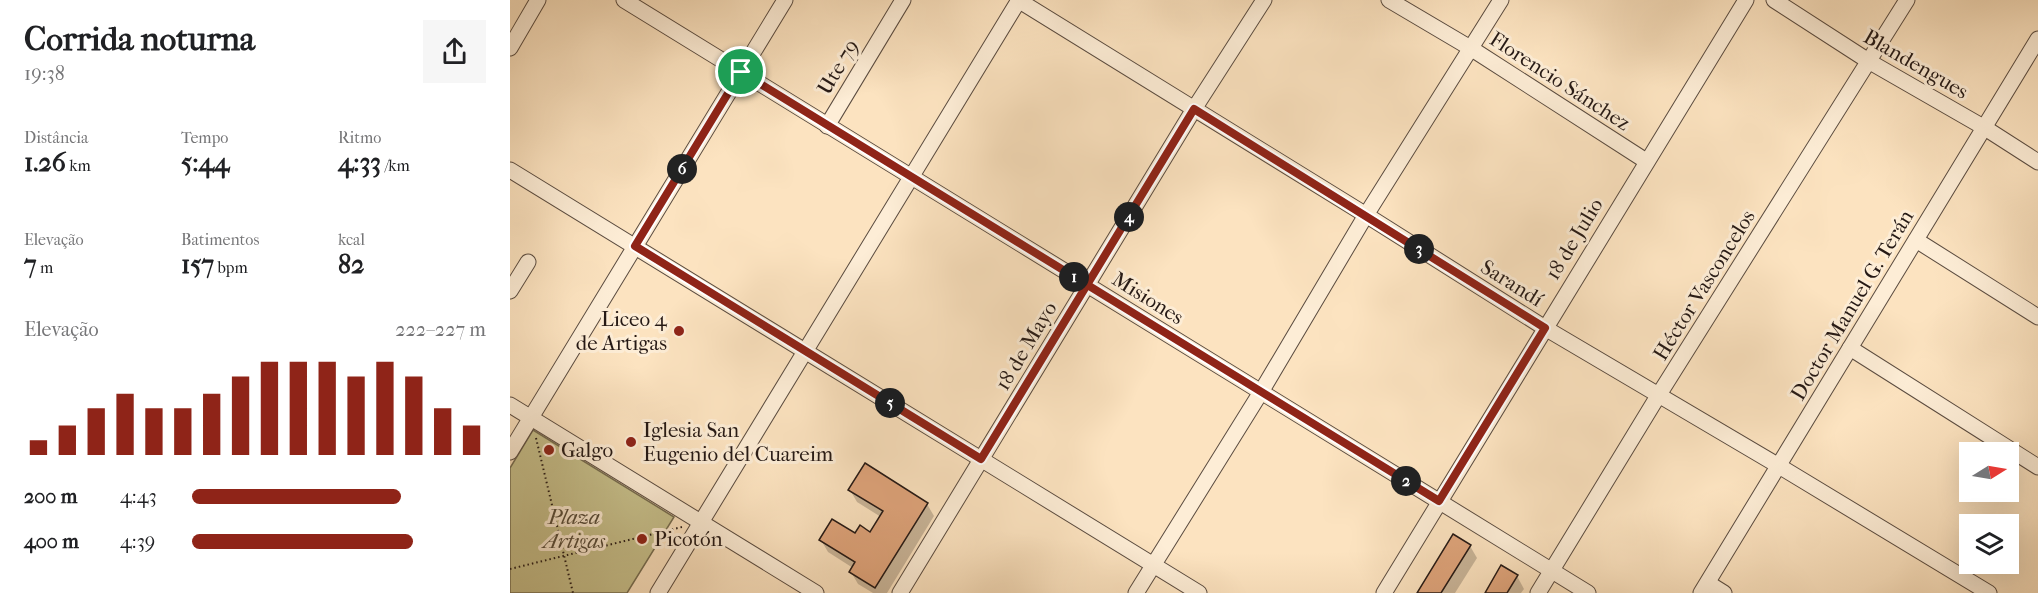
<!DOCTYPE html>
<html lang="pt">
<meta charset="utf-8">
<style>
body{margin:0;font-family:"IM FELL French Canon",serif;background:#f6f6f6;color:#202124;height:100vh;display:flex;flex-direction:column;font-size:22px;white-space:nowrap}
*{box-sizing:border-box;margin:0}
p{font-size:20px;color:#757577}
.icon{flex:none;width:33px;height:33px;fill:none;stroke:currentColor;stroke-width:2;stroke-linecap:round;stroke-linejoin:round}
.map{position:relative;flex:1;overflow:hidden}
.side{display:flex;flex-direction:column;background:#fff;width:510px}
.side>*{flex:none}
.needle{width:39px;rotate:79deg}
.tools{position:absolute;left:1449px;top:442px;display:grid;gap:12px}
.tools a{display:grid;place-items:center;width:60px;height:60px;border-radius:0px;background:#fff;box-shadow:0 6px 24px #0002;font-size:30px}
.pin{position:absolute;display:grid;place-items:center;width:51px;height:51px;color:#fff;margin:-26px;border:3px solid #fff;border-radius:50%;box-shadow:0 2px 6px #0007}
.km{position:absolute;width:30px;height:30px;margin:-15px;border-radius:50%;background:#222;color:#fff;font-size:16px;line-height:30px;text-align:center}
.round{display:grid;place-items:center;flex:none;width:63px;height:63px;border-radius:0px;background:#f6f6f6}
.head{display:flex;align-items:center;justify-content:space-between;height:102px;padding:0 24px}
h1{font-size:33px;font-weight:700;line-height:45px}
.figures{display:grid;grid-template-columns:repeat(3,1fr);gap:9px;height:102px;padding:6px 24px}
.figures div{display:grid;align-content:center}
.figures b{font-size:26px;font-weight:700}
.figures small{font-size:16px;font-weight:400}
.figures p{font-size:16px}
.chart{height:168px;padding:12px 24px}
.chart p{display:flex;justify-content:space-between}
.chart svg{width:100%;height:108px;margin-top:6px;stroke:#8f2418;stroke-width:6}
ul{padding:0 24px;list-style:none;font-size:20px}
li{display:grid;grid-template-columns:96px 72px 1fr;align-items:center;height:45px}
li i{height:15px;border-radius:8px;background:#8f2418}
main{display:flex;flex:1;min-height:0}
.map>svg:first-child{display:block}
.green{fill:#c7c18d;stroke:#766d51;stroke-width:1.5}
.shadow{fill:#0003}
.building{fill:#dfa47b;stroke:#251915;stroke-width:1.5}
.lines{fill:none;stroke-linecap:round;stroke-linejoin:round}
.street-casing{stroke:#5b4c40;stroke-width:17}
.path{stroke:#251915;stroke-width:2;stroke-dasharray:1.5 3;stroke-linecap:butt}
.street{stroke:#fdedd6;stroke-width:15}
.route-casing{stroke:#fff;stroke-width:12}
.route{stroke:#8f2418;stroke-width:8}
.poi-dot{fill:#8f2418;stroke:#fdedd6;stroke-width:2}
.labels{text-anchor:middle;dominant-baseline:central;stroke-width:6;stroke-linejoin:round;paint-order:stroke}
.street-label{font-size:21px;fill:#251915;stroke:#fdedd6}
.poi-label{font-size:21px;fill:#251915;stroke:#fdedd6;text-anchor:start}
.park-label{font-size:21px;font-style:italic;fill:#564b39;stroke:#fdedd6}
</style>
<main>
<section class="side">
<div class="head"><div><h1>Corrida noturna</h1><p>19:38</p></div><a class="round"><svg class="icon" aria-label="share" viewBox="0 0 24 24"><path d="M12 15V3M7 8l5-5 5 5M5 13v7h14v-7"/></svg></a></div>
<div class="figures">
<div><p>Distância</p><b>1.26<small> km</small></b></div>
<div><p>Tempo</p><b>5:44</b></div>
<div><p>Ritmo</p><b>4:33<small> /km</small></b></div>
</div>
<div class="figures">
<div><p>Elevação</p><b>7<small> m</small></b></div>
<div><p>Batimentos</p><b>157<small> bpm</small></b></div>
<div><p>kcal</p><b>82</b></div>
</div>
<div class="chart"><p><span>Elevação</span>222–227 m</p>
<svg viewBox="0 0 160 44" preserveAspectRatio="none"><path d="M5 44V38M15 44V32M25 44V25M35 44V19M45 44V25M55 44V25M65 44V19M75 44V12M85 44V6M95 44V6M105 44V6M115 44V12M125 44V6M135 44V12M145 44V25M155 44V32"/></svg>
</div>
<ul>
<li><b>200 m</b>4:43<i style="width:71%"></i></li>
<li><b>400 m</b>4:39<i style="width:75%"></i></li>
</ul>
</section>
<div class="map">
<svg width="1528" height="593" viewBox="0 0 1528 593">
<rect width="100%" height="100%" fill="#fce3c0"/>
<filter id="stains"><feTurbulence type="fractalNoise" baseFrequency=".00333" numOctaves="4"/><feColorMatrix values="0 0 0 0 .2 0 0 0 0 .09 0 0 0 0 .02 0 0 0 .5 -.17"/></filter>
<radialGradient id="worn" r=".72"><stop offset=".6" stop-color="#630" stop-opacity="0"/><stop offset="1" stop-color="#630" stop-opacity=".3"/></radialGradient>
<polygon class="green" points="23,430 164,517 117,593 0,593 0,468"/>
<g class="shadow">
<polygon points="340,490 417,504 424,516 377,593 363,593 348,584 341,572 343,568 318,552 311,540 361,534 371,517 347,502"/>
<polygon points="960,546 967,558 945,593 909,593"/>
<polygon points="1007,576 1014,589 1011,593 977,593"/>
</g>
<g class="building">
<polygon points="355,463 418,503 365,588 339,572 345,562 309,540 322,519 345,533 350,525 360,532 373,511 338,490"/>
<polygon points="943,534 961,545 931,593 907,593"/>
<polygon points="991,565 1008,575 997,593 975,593"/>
</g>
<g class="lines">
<g class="street-casing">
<g id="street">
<polyline points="114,0 1078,593"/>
<polyline points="508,0 856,215 1035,328 1269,466 1479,593"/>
<polyline points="879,0 962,49 1136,161"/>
<polyline points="1264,0 1360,62 1475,128 1528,162"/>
<polyline points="0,48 28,0"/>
<polyline points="317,126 393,0"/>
<polyline points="0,170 689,593"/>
<polyline points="1406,240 1528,317"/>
<polyline points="0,291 18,262"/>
<polyline points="1340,348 1528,467"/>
<polyline points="0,405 306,593"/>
<polyline points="0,452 275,0"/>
<polyline points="1198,583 1214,593"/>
<polyline points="148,593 509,0"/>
<polyline points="390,593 684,109 754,0"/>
<polyline points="626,593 751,392 856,215 991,0"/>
<polyline points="874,593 1236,0"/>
<polyline points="1028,593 1148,396 1397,0"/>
<polyline points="1191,593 1528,39"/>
</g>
</g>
<g class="path">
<polyline points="26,438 63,593"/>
<polyline points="0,569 172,527"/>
</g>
<use href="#street" class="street"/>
</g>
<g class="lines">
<g class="route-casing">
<path id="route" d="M231,72C464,216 697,358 929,501L1035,328L684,109L471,459L125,246L231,72"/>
</g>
<use href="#route" class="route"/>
</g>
<g class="poi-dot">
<circle cx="169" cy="331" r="6"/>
<circle cx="121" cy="442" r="6"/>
<circle cx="39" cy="450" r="6"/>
<circle cx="132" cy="539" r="6"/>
</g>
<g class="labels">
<g class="street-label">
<text transform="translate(1406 64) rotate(30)">Blandengues</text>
<text transform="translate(328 67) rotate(-59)">Ute 79</text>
<text transform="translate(1050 81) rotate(33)">Florencio Sánchez</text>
<text transform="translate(1064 239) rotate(-59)">18 de Julio</text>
<text transform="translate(1002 283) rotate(32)">Sarandí</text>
<text transform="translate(1194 285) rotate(-58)">Héctor Vasconcelos</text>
<text transform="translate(638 298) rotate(32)">Misiones</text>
<text transform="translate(1342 305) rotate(-59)">Doctor Manuel G. Terán</text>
<text transform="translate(516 346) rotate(-59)">18 de Mayo</text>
</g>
<g class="poi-label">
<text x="157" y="319" text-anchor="end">Liceo 4<tspan x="157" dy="24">de Artigas</tspan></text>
<text x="133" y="430">Iglesia San<tspan x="133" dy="24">Eugenio del Cuareim</tspan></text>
<text x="51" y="450">Galgo</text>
<text x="144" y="539">Picotón</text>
</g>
<g class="park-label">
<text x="64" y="517">Plaza<tspan x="64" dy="24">Artigas</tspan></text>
</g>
</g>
<rect width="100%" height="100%" filter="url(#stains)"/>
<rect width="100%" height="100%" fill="url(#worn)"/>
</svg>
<div class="tools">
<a><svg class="needle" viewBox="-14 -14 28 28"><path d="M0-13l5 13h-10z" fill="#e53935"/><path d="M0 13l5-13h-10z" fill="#757577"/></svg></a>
<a><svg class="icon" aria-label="layers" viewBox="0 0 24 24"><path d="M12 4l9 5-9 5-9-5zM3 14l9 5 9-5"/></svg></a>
</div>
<div class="pin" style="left:231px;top:72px;background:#1e9e55"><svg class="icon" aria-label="arrive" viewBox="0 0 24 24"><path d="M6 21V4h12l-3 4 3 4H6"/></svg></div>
<b class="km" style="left:564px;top:277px">1</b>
<b class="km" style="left:896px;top:481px">2</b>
<b class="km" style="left:909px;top:249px">3</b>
<b class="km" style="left:619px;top:217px">4</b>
<b class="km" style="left:380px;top:403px">5</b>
<b class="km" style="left:172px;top:169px">6</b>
</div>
</main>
